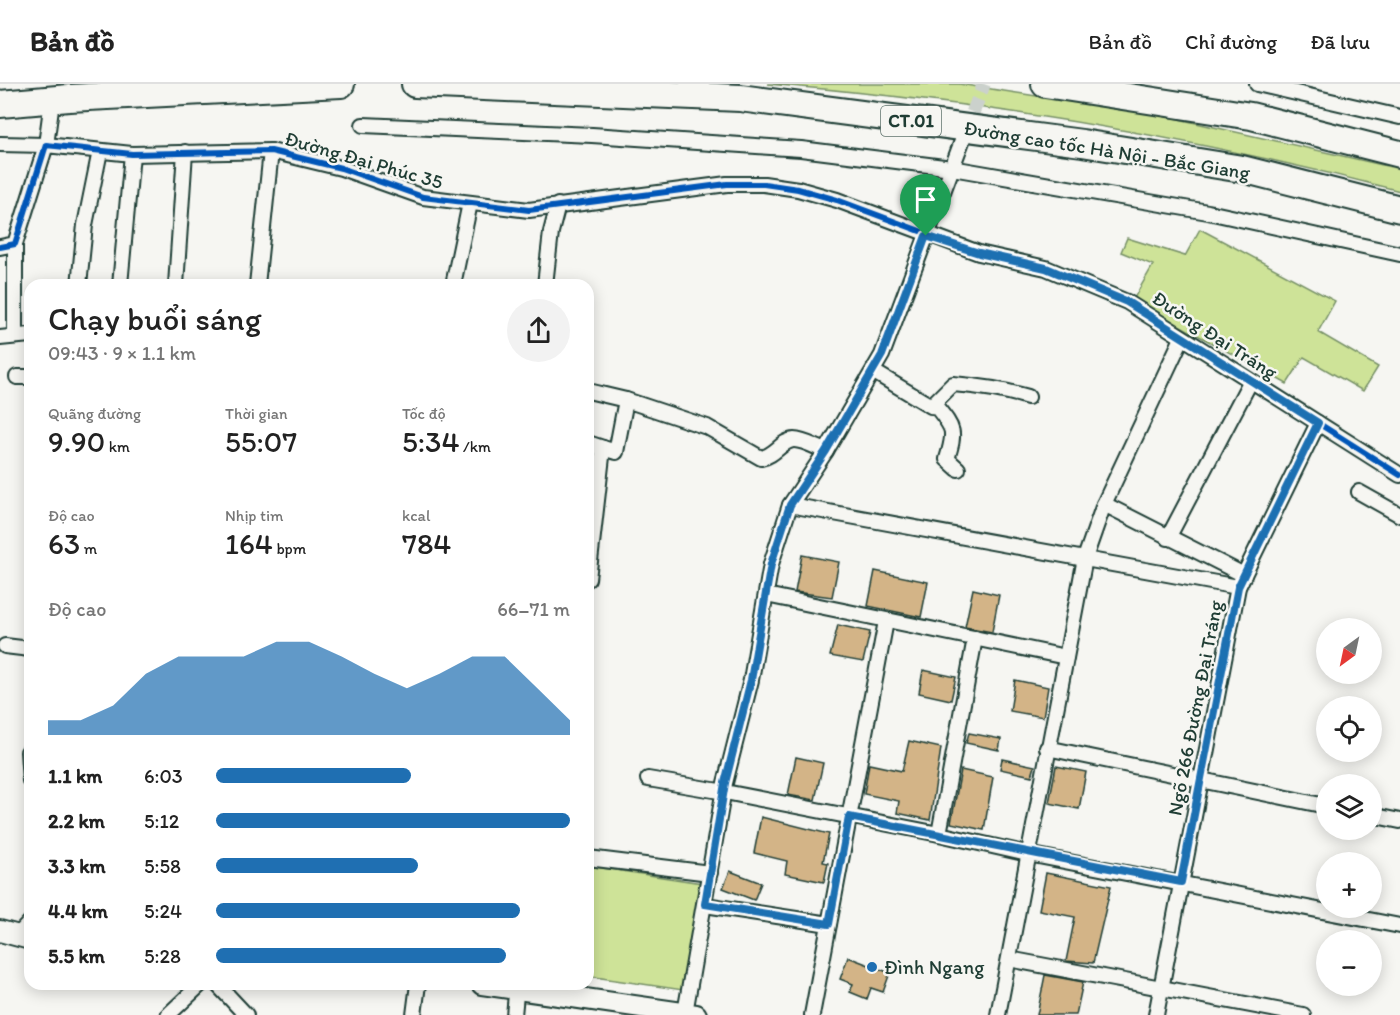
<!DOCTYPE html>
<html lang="vi">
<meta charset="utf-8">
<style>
body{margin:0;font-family:Itim,sans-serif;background:#f2f2f2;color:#222;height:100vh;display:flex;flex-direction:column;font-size:22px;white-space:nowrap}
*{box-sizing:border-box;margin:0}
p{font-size:20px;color:#767676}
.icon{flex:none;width:33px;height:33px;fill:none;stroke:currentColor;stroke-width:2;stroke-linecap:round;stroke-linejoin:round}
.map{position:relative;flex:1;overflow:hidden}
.sheet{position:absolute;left:24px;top:195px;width:570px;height:711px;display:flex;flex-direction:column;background:#fff;border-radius:18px;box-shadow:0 3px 15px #0003}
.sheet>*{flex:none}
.needle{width:39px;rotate:213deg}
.tools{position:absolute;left:1316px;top:534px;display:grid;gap:12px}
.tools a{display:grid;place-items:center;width:66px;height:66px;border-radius:50%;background:#fff;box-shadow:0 3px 15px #0003;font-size:30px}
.pin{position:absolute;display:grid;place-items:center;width:51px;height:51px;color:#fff;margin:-62px -26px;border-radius:50% 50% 50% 0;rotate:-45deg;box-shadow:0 0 6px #0007}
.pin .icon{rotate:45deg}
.round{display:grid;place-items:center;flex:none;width:63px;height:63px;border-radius:32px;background:#f2f2f2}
.headline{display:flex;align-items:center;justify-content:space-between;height:102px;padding:0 24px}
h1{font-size:33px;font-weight:600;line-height:45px}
.metrics{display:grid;grid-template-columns:repeat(3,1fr);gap:9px;height:102px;padding:6px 24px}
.metrics div{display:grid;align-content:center}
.metrics b{font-size:30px;font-weight:600}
.metrics small{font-size:16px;font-weight:400}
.metrics p{font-size:16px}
.chart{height:168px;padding:12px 24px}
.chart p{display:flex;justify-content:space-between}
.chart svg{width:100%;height:108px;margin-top:6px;fill:#1f6fb2;opacity:.7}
ul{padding:0 24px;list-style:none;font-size:20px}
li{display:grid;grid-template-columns:96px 72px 1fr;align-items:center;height:45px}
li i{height:15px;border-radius:8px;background:#1f6fb2}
header{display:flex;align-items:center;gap:36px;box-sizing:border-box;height:84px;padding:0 30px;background:#fff;border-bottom:2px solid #e0e0e0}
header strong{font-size:28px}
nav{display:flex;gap:33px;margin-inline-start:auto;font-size:21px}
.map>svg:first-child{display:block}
.green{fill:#cee398;stroke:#769066;stroke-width:1.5}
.building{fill:#d3b487;stroke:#1f3d34;stroke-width:1.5}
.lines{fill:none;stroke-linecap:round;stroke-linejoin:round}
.street-tunnel{stroke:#cbd1cc;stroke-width:14;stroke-dasharray:14 7;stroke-linecap:butt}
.street-casing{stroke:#1f3d34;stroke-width:18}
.secondary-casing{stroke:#1f3d34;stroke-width:24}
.highway-casing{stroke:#1f3d34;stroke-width:30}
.street{stroke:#f6f6f2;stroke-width:14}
.secondary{stroke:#f6f6f2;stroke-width:20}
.highway{stroke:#f6f6f2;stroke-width:26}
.cycleway-casing{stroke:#f6f6f2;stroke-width:10}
.cycleway{stroke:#0057b8;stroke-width:6}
.route-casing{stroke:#fff;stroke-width:12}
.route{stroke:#1f6fb2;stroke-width:8}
.poi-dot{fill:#1f6fb2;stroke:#f6f6f2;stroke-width:2}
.labels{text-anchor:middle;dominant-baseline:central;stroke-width:5;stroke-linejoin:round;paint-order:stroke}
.shield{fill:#f6f6f2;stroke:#60746d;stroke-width:1.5}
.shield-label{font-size:18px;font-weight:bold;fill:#1f3d34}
.street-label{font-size:20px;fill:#1f3d34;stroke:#f6f6f2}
.poi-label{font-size:20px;fill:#1f3d34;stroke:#f6f6f2;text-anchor:start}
</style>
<header>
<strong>Bản đồ</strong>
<nav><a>Bản đồ</a><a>Chỉ đường</a><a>Đã lưu</a></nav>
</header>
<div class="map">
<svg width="1400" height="931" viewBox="0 0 1400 931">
<rect width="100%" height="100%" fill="#f6f6f2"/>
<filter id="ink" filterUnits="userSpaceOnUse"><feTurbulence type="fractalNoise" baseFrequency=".0167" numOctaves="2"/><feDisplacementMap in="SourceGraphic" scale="12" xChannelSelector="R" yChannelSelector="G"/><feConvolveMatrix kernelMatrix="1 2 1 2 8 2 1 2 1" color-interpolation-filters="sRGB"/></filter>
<g filter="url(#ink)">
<g class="green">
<path d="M767,0H959L1165,32L1400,85V107C1193,53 981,17 767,0Z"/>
<polygon points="1200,145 1335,217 1318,248 1378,283 1363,307 1304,273 1287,300 1133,216 1153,181 1121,168 1127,154 1185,172"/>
<polygon points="588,782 702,799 683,906 588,892"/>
</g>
<g class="building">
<polygon points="802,471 839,478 832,513 795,508"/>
<polygon points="875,487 928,498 921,533 868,522"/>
<polygon points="973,505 999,511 992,548 965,543"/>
<polygon points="838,541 870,548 863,578 830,572"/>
<polygon points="923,586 956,593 951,616 919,609"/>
<polygon points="1015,596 1048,603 1043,633 1010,627"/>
<polygon points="969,649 1001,655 999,666 966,659"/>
<polygon points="909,657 941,664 930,736 897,729 899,717 864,710 869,680 902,687"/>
<polygon points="796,673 823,679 815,716 788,711"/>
<polygon points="1002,675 1035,682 1032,692 1000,685"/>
<polygon points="1056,682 1086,688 1079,725 1049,719"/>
<polygon points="961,686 993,693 984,746 951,739"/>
<polygon points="761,733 829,750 823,778 828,779 824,798 785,790 787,777 754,769"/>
<polygon points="730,787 761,799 754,816 723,804"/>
<polygon points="1046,789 1111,802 1093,879 1066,877 1075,833 1039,826"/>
<polygon points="848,873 890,889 883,908 871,904 867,915 850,908 853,900 840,895"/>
<polygon points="1045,891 1083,898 1076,931 1037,931"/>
</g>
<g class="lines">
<polyline class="street-tunnel" points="965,48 984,0"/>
<g class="street-casing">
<g id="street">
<polyline points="1257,0 1400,33"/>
<polyline points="363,41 592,51 801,65 952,84 1208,128 1400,170"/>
<polyline points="0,60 46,61 51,24"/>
<polyline points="0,163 15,160 46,61 132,70 271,67 341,84 423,113 529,126 727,100 764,100 798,105 837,116 979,169 1046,184 1127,218 1400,391"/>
<polyline points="79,201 85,141 100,67"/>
<polyline points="120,201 132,70"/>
<polyline points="176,201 185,68"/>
<polyline points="257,201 271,67"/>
<polyline points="453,201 470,119"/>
<polyline points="545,201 551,148 558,121"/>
<polyline points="15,252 15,160"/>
<polyline points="0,254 30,251"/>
<path d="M874,288L931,322L953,300C978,302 1004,306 1028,313"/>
<polyline points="17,293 30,293"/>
<polyline points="588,307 626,316"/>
<path d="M935,321C954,345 956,346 947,375L958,385"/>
<polyline points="588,359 603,364"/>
<polyline points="1359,408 1400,431"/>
<polyline points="1104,420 1244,491"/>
<polyline points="790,421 1238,503"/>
<polyline points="1168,454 1250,298"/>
<path d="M588,495L603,364L616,368L626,316L707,343L761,374C775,372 782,356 794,356C804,356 817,364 826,367"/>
<polyline points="766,511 1066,573"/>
<polyline points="5,562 30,565"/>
<polyline points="1047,664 1326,722"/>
<polyline points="28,668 30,697"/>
<polyline points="648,695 725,708 939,750 1028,770 1400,842"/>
<polyline points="1371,731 1400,737"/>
<polyline points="939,750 975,554"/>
<polyline points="588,774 710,789"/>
<polyline points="705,821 829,840"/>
<polyline points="17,852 30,838"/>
<polyline points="1009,875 1303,931"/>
<polyline points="217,900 246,931"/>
<polyline points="685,929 725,699 751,596 771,480 790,421 826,367 882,271 965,49"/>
<polyline points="168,931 201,900"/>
<polyline points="414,931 418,900"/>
<polyline points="514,931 517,900"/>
<polyline points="812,931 886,537"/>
<polyline points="998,931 1085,474 1104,420 1182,254"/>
<polyline points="1156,931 1238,503 1318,339"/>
</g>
</g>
<g class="secondary-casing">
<g id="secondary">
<polyline points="0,847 30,855"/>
<polyline points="482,900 696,931"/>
</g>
</g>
<g class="highway-casing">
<g id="highway">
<polyline points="415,0 740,14 1082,59 1242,85 1400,125"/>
<polyline points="1045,0 1251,32 1400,70"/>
<polyline points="0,20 69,14 341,0"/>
</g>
</g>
<use href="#street" class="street"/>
<use href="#secondary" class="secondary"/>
<use href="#highway" class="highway"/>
<g class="cycleway-casing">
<polyline id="cycleway" points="0,163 15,160 46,61 132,70 271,67 341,84 423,113 529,126 727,100 764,100 798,105 837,116 979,169 1046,184 1127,218 1400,391"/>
</g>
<use href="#cycleway" class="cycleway"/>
</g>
</g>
<g class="lines" filter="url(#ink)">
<g class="route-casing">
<polygon id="route" points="926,152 979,169 1046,184 1127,218 1318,339 1238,503 1181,798 849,733 829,840 705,820 725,699 751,596 771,480 790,421 826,367 882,271"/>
</g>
<use href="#route" class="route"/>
</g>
<circle class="poi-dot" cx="872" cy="883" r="6"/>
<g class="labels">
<rect class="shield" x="881" y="22" width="60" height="30" rx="4.5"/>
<g class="shield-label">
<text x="911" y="37">CT.01</text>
</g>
<g class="street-label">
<text transform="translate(1107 66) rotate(9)">Đường cao tốc Hà Nội - Bắc Giang</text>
<text transform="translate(364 76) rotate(16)">Đường Đại Phúc 35</text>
<text transform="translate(1215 251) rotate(33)">Đường Đại Tráng</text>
<text transform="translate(1195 624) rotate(-79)">Ngõ 266 Đường Đại Tráng</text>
</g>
<g class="poi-label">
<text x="884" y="883">Đình Ngang</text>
</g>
</g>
</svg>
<div class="tools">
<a><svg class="needle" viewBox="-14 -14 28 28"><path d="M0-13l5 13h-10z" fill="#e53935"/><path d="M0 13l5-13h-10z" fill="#767676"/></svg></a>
<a><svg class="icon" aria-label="locate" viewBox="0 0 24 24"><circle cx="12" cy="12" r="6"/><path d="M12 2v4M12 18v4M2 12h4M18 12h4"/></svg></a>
<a><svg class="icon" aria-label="layers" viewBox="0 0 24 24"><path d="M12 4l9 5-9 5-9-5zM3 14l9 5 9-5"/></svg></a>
<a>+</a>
<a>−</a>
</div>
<div class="pin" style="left:926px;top:152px;background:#1e9e55"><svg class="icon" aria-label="arrive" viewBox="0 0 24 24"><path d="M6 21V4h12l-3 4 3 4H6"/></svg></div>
<section class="sheet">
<div class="headline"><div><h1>Chạy buổi sáng</h1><p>09:43 · 9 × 1.1 km</p></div><a class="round"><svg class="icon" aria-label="share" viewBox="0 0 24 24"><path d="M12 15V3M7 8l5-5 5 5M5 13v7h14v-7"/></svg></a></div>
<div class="metrics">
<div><p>Quãng đường</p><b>9.90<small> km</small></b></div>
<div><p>Thời gian</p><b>55:07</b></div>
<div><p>Tốc độ</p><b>5:34<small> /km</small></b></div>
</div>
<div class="metrics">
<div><p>Độ cao</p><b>63<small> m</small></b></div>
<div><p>Nhịp tim</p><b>164<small> bpm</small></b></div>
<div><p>kcal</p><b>784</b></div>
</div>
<div class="chart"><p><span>Độ cao</span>66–71 m</p>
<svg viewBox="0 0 160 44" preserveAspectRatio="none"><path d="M0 44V38L10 38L20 32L30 19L40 12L50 12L60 12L70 6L80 6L90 12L100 19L110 25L120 19L130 12L140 12L150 25L160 38V44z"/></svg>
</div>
<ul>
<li><b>1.1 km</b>6:03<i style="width:55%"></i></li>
<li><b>2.2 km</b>5:12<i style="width:100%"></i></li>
<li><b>3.3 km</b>5:58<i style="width:57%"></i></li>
<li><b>4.4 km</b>5:24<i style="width:86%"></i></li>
<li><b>5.5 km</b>5:28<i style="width:82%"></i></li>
</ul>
</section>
</div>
